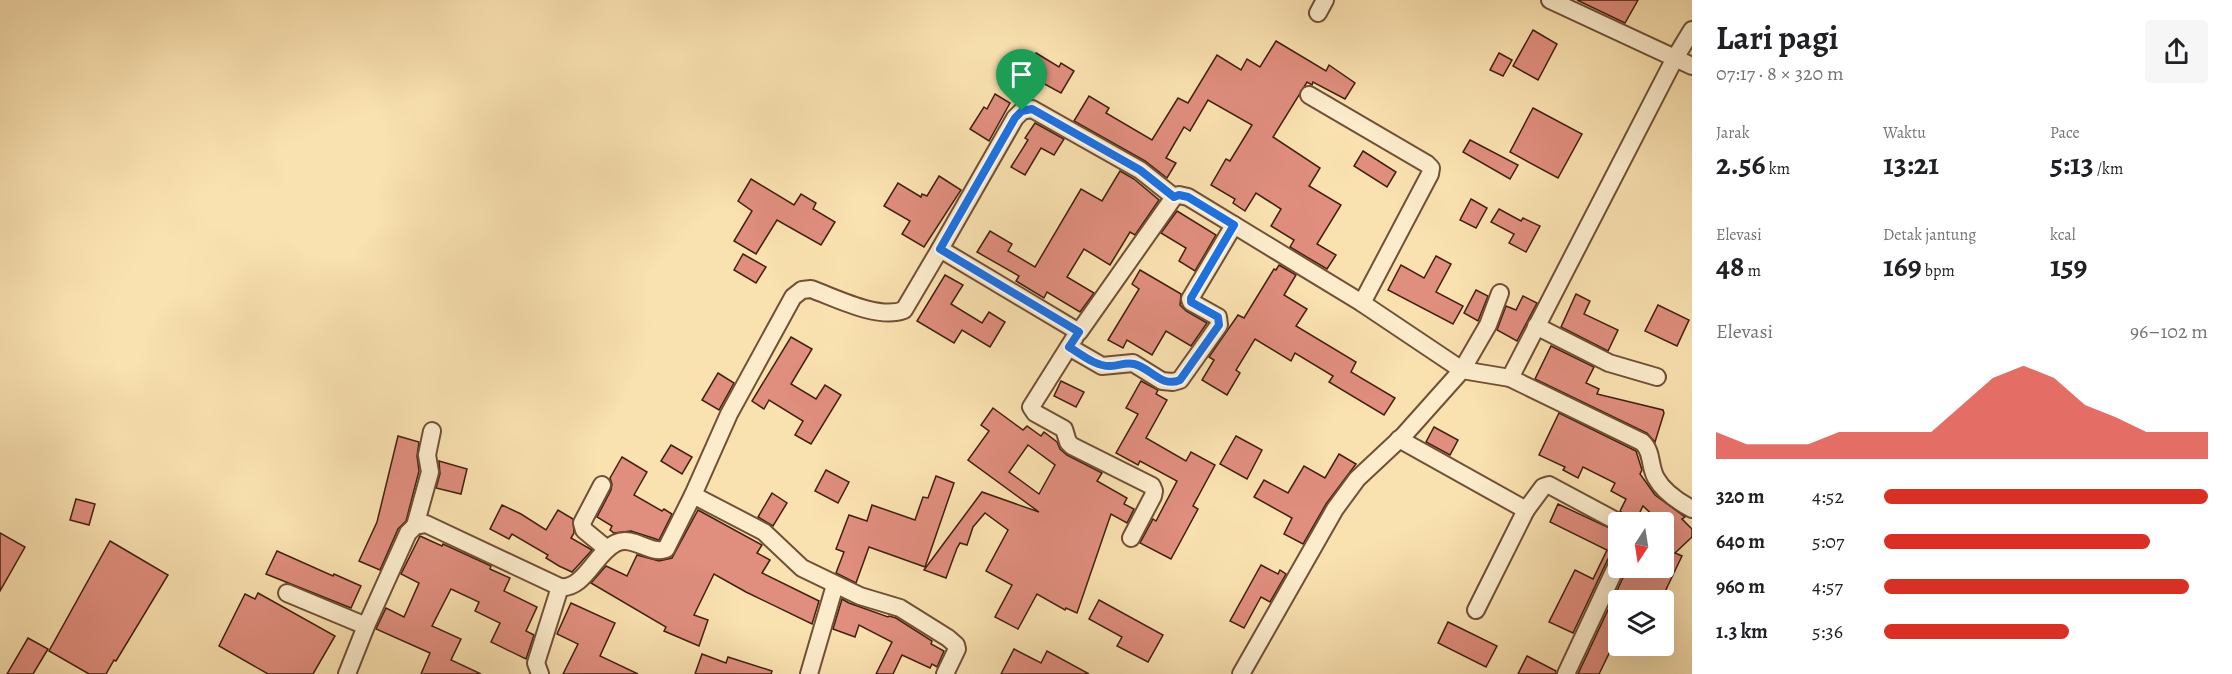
<!DOCTYPE html>
<html lang="id">
<meta charset="utf-8">
<style>
body{margin:0;font-family:Alegreya,serif;background:#f6f6f6;color:#202124;height:100vh;display:flex;flex-direction:column;font-size:22px;white-space:nowrap}
*{box-sizing:border-box;margin:0}
p{font-size:20px;color:#757577}
.icon{flex:none;width:33px;height:33px;fill:none;stroke:currentColor;stroke-width:2;stroke-linecap:round;stroke-linejoin:round}
.map{position:relative;flex:1;overflow:hidden}
.sheet{display:flex;flex-direction:column;background:#fff;width:540px}
.sheet>*{flex:none}
.needle{width:39px;rotate:192deg}
.controls{position:absolute;left:1608px;top:512px;display:grid;gap:12px}
.controls a{display:grid;place-items:center;width:66px;height:66px;border-radius:6px;background:#fff;box-shadow:0 6px 24px #0002;font-size:30px}
.pin{position:absolute;display:grid;place-items:center;width:51px;height:51px;color:#fff;margin:-62px -26px;border-radius:50% 50% 50% 0;rotate:-45deg;box-shadow:0 0 6px #0007}
.pin .icon{rotate:45deg}
.round{display:grid;place-items:center;flex:none;width:63px;height:63px;border-radius:6px;background:#f6f6f6}
.overview{display:flex;align-items:center;justify-content:space-between;height:102px;padding:0 24px}
h1{font-size:33px;font-weight:700;line-height:45px}
.metrics{display:grid;grid-template-columns:repeat(3,1fr);gap:9px;height:102px;padding:6px 24px}
.metrics div{display:grid;align-content:center}
.metrics b{font-size:30px;font-weight:700}
.metrics small{font-size:16px;font-weight:400}
.metrics p{font-size:16px}
.chart{height:168px;padding:12px 24px}
.chart p{display:flex;justify-content:space-between}
.chart svg{width:100%;height:108px;margin-top:6px;fill:#d93025;opacity:.7}
ul{padding:0 24px;list-style:none;font-size:20px}
li{display:grid;grid-template-columns:96px 72px 1fr;align-items:center;height:45px}
li i{height:15px;border-radius:8px;background:#d93025}
main{display:flex;flex:1;min-height:0}
.map>svg:first-child{display:block}
.building{fill:#e08e7e;stroke:#42200f;stroke-width:1.5;fill-rule:evenodd}
.lines{fill:none;stroke-linecap:round;stroke-linejoin:round}
.street-casing{stroke:#705037;stroke-width:20}
.street{stroke:#fceccc;stroke-width:16}
.route-casing{stroke:#fff;stroke-width:12}
.route{stroke:#1a73e8;stroke-width:8}
</style>
<main>
<div class="map">
<svg width="1692" height="674" viewBox="0 0 1692 674">
<rect width="100%" height="100%" fill="#fae1b0"/>
<filter id="stains"><feTurbulence type="fractalNoise" baseFrequency=".00333" numOctaves="4"/><feColorMatrix values="0 0 0 0 .2 0 0 0 0 .09 0 0 0 0 .02 0 0 0 .5 -.17"/></filter>
<radialGradient id="worn" r=".72"><stop offset=".6" stop-color="#630" stop-opacity="0"/><stop offset="1" stop-color="#630" stop-opacity=".3"/></radialGradient>
<g class="building">
<polygon points="1577,0 1638,0 1625,23"/>
<polygon points="1533,30 1557,44 1538,80 1513,66"/>
<polygon points="1276,41 1326,71 1329,65 1355,83 1345,99 1313,82 1312,85 1307,82 1273,137 1320,168 1309,186 1341,205 1317,244 1336,255 1327,269 1290,247 1294,240 1271,226 1281,209 1256,193 1245,211 1233,203 1235,199 1211,185 1226,159 1230,161 1252,125 1208,100 1190,131 1184,127 1166,158 1176,163 1167,178 1145,161 1074,121 1089,96 1109,108 1106,113 1152,140 1178,98 1188,103 1217,55 1241,70 1247,59 1260,67"/>
<polygon points="1036,53 1059,67 1061,63 1074,71 1061,93 1041,82 1033,95 1016,85"/>
<polygon points="1499,53 1512,60 1503,76 1490,70"/>
<polygon points="995,94 1010,103 989,141 970,129 984,107 987,109"/>
<polygon points="1533,108 1582,134 1558,178 1510,152"/>
<polygon points="1035,123 1064,139 1054,155 1041,148 1025,175 1011,167 1028,140 1025,138"/>
<polygon points="1470,140 1518,165 1510,179 1463,152"/>
<polygon points="1363,151 1396,172 1387,187 1354,166"/>
<polygon points="1120,171 1134,179 1159,200 1135,235 1130,232 1110,265 1084,249 1067,277 1094,293 1080,312 1047,292 1044,298 1016,281 1019,276 977,252 990,231 1012,244 1008,251 1035,267 1081,189 1102,201"/>
<polygon points="939,176 961,190 924,247 902,234 910,221 884,206 898,183 921,197 922,194 927,196"/>
<polygon points="751,179 794,205 801,194 816,203 813,209 835,222 821,245 777,220 756,254 734,241 752,211 738,201"/>
<polygon points="1471,199 1487,208 1476,228 1460,220"/>
<polygon points="1499,209 1521,221 1523,218 1540,226 1526,252 1509,243 1514,234 1491,222"/>
<polygon points="1177,211 1216,235 1195,271 1179,261 1186,248 1161,233"/>
<polygon points="743,254 766,267 756,283 734,270"/>
<polygon points="1436,256 1451,264 1436,292 1463,306 1453,324 1388,290 1401,265 1424,278"/>
<polygon points="1279,265 1296,275 1284,295 1307,309 1296,326 1356,362 1351,372 1395,398 1384,415 1329,382 1333,376 1295,353 1291,361 1255,339 1236,370 1240,373 1227,395 1202,380 1214,360 1209,357 1238,315 1244,318 1274,269 1276,270"/>
<polygon points="1140,270 1181,294 1180,305 1186,311 1207,323 1191,346 1166,331 1152,355 1127,340 1123,348 1108,340 1139,289 1132,284"/>
<polygon points="945,275 963,285 951,304 982,323 989,312 1005,322 990,347 962,330 954,343 917,321"/>
<polygon points="1476,290 1488,296 1478,321 1464,313"/>
<polygon points="1576,294 1590,301 1584,314 1618,330 1608,351 1561,327"/>
<polygon points="1523,296 1537,303 1517,341 1497,330 1506,306 1516,310"/>
<polygon points="1658,305 1689,320 1677,346 1645,331"/>
<polygon points="791,337 812,349 791,384 816,399 825,385 841,395 811,444 795,435 803,421 769,400 764,409 752,401"/>
<polygon points="1551,346 1594,367 1586,383 1599,389 1597,394 1663,410 1664,413 1655,442 1647,433 1535,379"/>
<polygon points="718,373 734,383 719,410 702,400"/>
<polygon points="1061,381 1084,392 1076,407 1054,396"/>
<polygon points="1141,381 1158,390 1156,394 1167,400 1146,438 1186,461 1191,452 1215,465 1193,506 1198,509 1171,559 1140,543 1153,519 1156,521 1177,481 1140,461 1138,465 1116,453 1138,414 1126,408"/>
<path d="M993,408L1023,430L1027,426L1041,436L1044,432L1057,442L1060,449L1067,455L1102,473L1097,481L1127,498L1124,504L1134,509L1127,523L1111,514L1077,613L1066,608L1065,610L1037,594L1018,629L995,617L1012,585L986,571L1008,530L985,513L973,527L967,545L960,543L957,548L946,578L924,570L982,492L1039,512L968,460L989,431L981,425ZM1028,445L1055,465L1039,494L1009,472Z"/>
<polygon points="1559,413 1636,451 1642,470 1640,474 1655,495 1685,517 1682,519 1692,529 1692,537 1675,553 1682,556 1661,600 1656,600 1639,592 1635,600 1618,600 1618,635 1599,674 1578,674 1628,567 1664,567 1664,547 1665,548 1672,533 1664,526 1664,522 1660,522 1643,506 1635,522 1628,522 1627,516 1620,511 1626,499 1611,491 1615,483 1583,467 1578,478 1563,470 1565,467 1539,455"/>
<polygon points="1434,427 1458,440 1450,455 1426,442"/>
<polygon points="398,436 419,442 417,456 419,471 406,521 398,529 380,570 359,561 377,522"/>
<polygon points="1236,436 1262,450 1247,479 1220,464"/>
<polygon points="671,445 692,457 682,474 661,461"/>
<polygon points="1339,454 1356,464 1326,504 1303,544 1284,534 1292,518 1254,497 1264,480 1288,493 1304,466 1325,478"/>
<polygon points="622,457 647,472 634,495 662,511 664,509 672,514 659,540 631,531 614,533 610,530 612,526 597,517 611,490 612,484 610,478"/>
<polygon points="439,461 467,469 461,494 436,488 440,474"/>
<polygon points="826,470 849,482 838,503 815,491"/>
<polygon points="936,476 954,483 925,567 869,547 856,583 836,573 844,552 836,549 849,515 867,521 872,505 915,520 923,497 928,498"/>
<polygon points="772,493 787,503 773,526 758,517"/>
<polygon points="76,499 95,504 89,525 70,520"/>
<polygon points="1558,504 1618,532 1618,553 1613,554 1608,559 1573,633 1549,622 1575,570 1593,579 1607,550 1550,522"/>
<polygon points="502,505 521,514 546,530 558,510 573,519 574,533 571,538 592,550 572,572 559,566 546,558 548,555 512,534 509,539 490,529"/>
<polygon points="698,510 762,545 757,553 770,560 762,573 819,601 812,624 746,592 714,574 694,615 708,620 699,646 664,631 666,627 591,583 606,566 627,576 637,555 659,561 672,558"/>
<polygon points="0,533 25,547 0,591"/>
<polygon points="420,536 442,546 443,544 491,566 490,569 510,578 504,591 537,607 526,631 534,635 526,659 491,642 500,623 475,611 479,602 451,589 432,626 461,639 451,660 481,674 421,674 430,653 376,629 386,608 404,617 419,583 401,574"/>
<polygon points="110,541 168,575 116,661 114,660 106,674 89,674 49,651"/>
<polygon points="277,551 333,576 334,574 361,586 351,608 266,574"/>
<polygon points="1261,565 1278,574 1280,570 1286,574 1270,602 1261,597 1244,628 1230,621"/>
<polygon points="258,593 335,636 313,674 268,674 219,646 245,594 255,599"/>
<polygon points="842,599 849,603 888,617 889,616 896,618 932,641 931,644 944,651 937,667 932,664 930,668 902,655 893,674 876,674 892,642 859,625 855,637 833,629"/>
<polygon points="1099,600 1163,635 1148,662 1117,646 1122,637 1089,619"/>
<polygon points="571,603 615,623 600,656 638,674 563,674 578,644 557,634"/>
<polygon points="1448,622 1497,646 1486,667 1438,643"/>
<polygon points="28,638 48,649 33,674 7,674"/>
<polygon points="1014,649 1041,663 1047,651 1089,674 1001,674"/>
<polygon points="702,654 726,663 728,657 772,671 771,674 695,674"/>
<polygon points="1527,656 1556,671 1556,674 1518,674"/>
</g>
<g class="lines">
<g class="street-casing">
<g id="street">
<polyline points="1550,0 1692,66"/>
<polyline points="1318,13 1325,0"/>
<polyline points="1309,95 1427,164 1431,168 1430,174 1362,303"/>
<polyline points="940,249 1015,118 1022,111 1032,109 1140,170 1174,197"/>
<polyline points="1536,326 1609,363 1657,377"/>
<polyline points="1075,337 1031,407 1035,413 1064,429 1068,442 1072,446 1152,486 1154,491 1153,496 1131,538"/>
<polyline points="1069,347 1102,366 1133,363 1162,381 1173,382 1180,380 1219,325 1218,317 1191,302 1190,299 1234,225"/>
<path d="M1510,378L1642,442C1653,452 1649,466 1656,478C1663,491 1679,502 1692,509"/>
<polyline points="1399,439 1526,510 1476,610"/>
<polyline points="602,485 582,523 584,530 607,549"/>
<path d="M693,495L729,414L793,297L802,290L811,289C836,298 878,320 904,310L940,249L1079,332L1174,197L1179,195L1188,197L1362,303L1462,370L1488,325L1500,293"/>
<polyline points="1526,510 1543,487 1549,485 1618,522"/>
<polyline points="415,526 430,472 427,455 432,431"/>
<polyline points="287,593 366,626"/>
<path d="M347,674L366,626L408,533L415,526L426,524L560,587C584,590 595,553 616,543C634,535 649,555 666,549L693,495L764,532L802,568L860,596L900,608L948,638L956,645L957,649L945,674"/>
<polyline points="540,674 536,663 560,587"/>
<polyline points="809,674 835,585"/>
<polyline points="1241,674 1335,509 1357,479 1404,435 1462,370 1510,378 1675,58 1692,30"/>
<polyline points="1566,674 1618,563"/>
</g>
</g>
<use href="#street" class="street"/>
</g>
<g class="lines">
<g class="route-casing">
<path id="route" d="M1032,109L1140,170L1174,197L1179,195L1188,197L1234,225L1191,298V302L1218,317L1219,325L1180,380C1161,388 1151,368 1134,364C1125,362 1119,366 1111,366C1096,367 1081,354 1069,347L1079,332L940,249L1015,118L1022,111Z"/>
</g>
<use href="#route" class="route"/>
</g>
<rect width="100%" height="100%" filter="url(#stains)"/>
<rect width="100%" height="100%" fill="url(#worn)"/>
</svg>
<div class="controls">
<a><svg class="needle" viewBox="-14 -14 28 28"><path d="M0-13l5 13h-10z" fill="#e53935"/><path d="M0 13l5-13h-10z" fill="#757577"/></svg></a>
<a><svg class="icon" aria-label="layers" viewBox="0 0 24 24"><path d="M12 4l9 5-9 5-9-5zM3 14l9 5 9-5"/></svg></a>
</div>
<div class="pin" style="left:1022px;top:111px;background:#1e9e55"><svg class="icon" aria-label="arrive" viewBox="0 0 24 24"><path d="M6 21V4h12l-3 4 3 4H6"/></svg></div>
</div>
<section class="sheet">
<div class="overview"><div><h1>Lari pagi</h1><p>07:17 · 8 × 320 m</p></div><a class="round"><svg class="icon" aria-label="share" viewBox="0 0 24 24"><path d="M12 15V3M7 8l5-5 5 5M5 13v7h14v-7"/></svg></a></div>
<div class="metrics">
<div><p>Jarak</p><b>2.56<small> km</small></b></div>
<div><p>Waktu</p><b>13:21</b></div>
<div><p>Pace</p><b>5:13<small> /km</small></b></div>
</div>
<div class="metrics">
<div><p>Elevasi</p><b>48<small> m</small></b></div>
<div><p>Detak jantung</p><b>169<small> bpm</small></b></div>
<div><p>kcal</p><b>159</b></div>
</div>
<div class="chart"><p><span>Elevasi</span>96–102 m</p>
<svg viewBox="0 0 160 44" preserveAspectRatio="none"><path d="M0 44V33L10 38L20 38L30 38L40 33L50 33L60 33L70 33L80 22L90 11L100 6L110 11L120 22L130 27L140 33L150 33L160 33V44z"/></svg>
</div>
<ul>
<li><b>320 m</b>4:52<i style="width:100%"></i></li>
<li><b>640 m</b>5:07<i style="width:82%"></i></li>
<li><b>960 m</b>4:57<i style="width:94%"></i></li>
<li><b>1.3 km</b>5:36<i style="width:57%"></i></li>
</ul>
</section>
</main>
